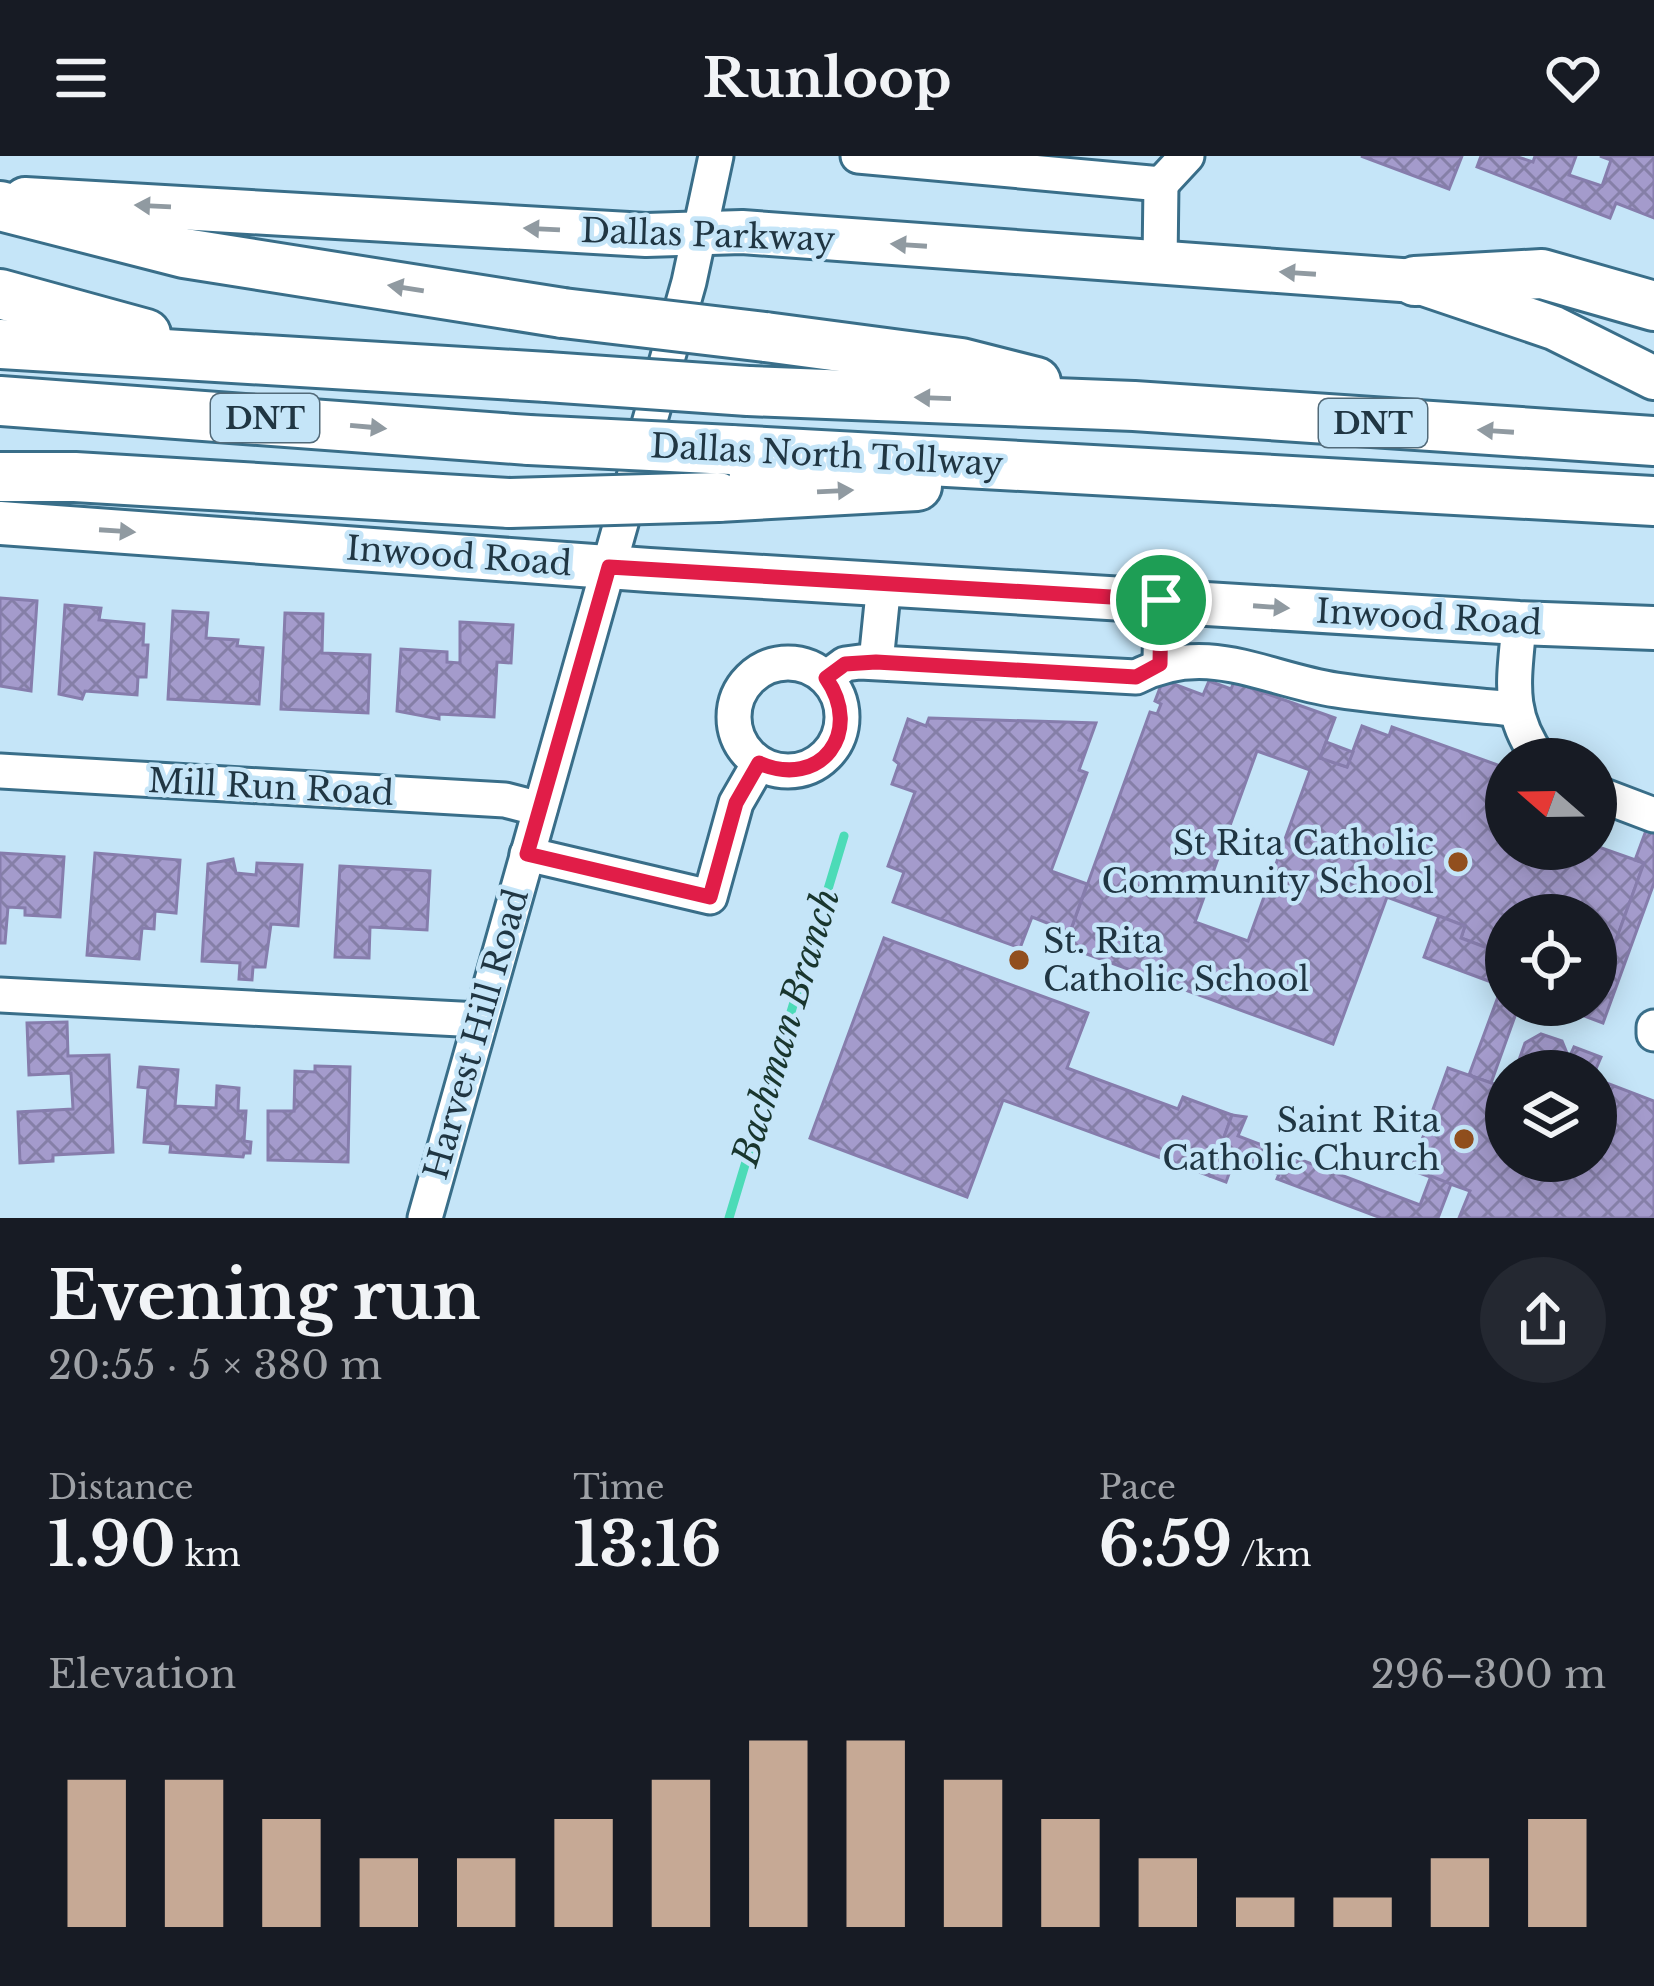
<!DOCTYPE html>
<meta charset="utf-8">
<style>
body{margin:0;font-family:"Libre Baskerville",serif;background:#242831;color:#f1f3f6;height:100vh;display:flex;flex-direction:column;font-size:45px;white-space:nowrap}
*{box-sizing:border-box;margin:0}
p{font-size:39px;color:#9ea1a6}
.icon{flex:none;width:66px;height:66px;fill:none;stroke:currentColor;stroke-width:2;stroke-linecap:round;stroke-linejoin:round}
.map{position:relative;height:1062px;overflow:hidden}
.drawer{display:flex;flex-direction:column;background:#171b24;flex:1}
.drawer>*{flex:none}
.needle{width:78px;rotate:290deg}
.buttons{position:absolute;left:1485px;top:582px;display:grid;gap:24px}
.buttons a{display:grid;place-items:center;width:132px;height:132px;border-radius:50%;background:#171b24;box-shadow:0 6px 30px #0003;font-size:60px}
.pin{position:absolute;display:grid;place-items:center;width:102px;height:102px;color:#fff;margin:-51px;border:6px solid #fff;border-radius:50%;box-shadow:0 3px 12px #0007}
.round{display:grid;place-items:center;flex:none;width:126px;height:126px;border-radius:63px;background:#242831}
.headline{display:flex;align-items:center;justify-content:space-between;height:204px;padding:0 48px}
h1{font-size:66px;font-weight:700;line-height:90px}
.figures{display:grid;grid-template-columns:repeat(3,1fr);gap:18px;height:204px;padding:12px 48px}
.figures div{display:grid;align-content:center}
.figures b{font-size:60px;font-weight:700}
.figures small{font-size:33px;font-weight:400}
.figures p{font-size:33px}
.chart{height:336px;padding:24px 48px}
.chart p{display:flex;justify-content:space-between}
.chart svg{width:100%;height:216px;margin-top:12px;stroke:#c6a995;stroke-width:6}
header{display:flex;justify-content:space-between;align-items:center;height:156px;padding:0 48px;background:#171b24;font-size:54px;font-weight:700}
.map>svg:first-child{display:block}
.lines{fill:none;stroke-linecap:round;stroke-linejoin:round}
.stream{stroke:#4cdbb7;stroke-width:9}
.building{fill:url(#building-cross-hatch);stroke:#867dac;stroke-width:3;fill-rule:evenodd}
.minor-casing{stroke:#396e89;stroke-width:39}
.major-casing{stroke:#396e89;stroke-width:48}
.highway-casing{stroke:#396e89;stroke-width:54}
.minor{stroke:#fff;stroke-width:33}
.major{stroke:#fff;stroke-width:42}
.highway{stroke:#fff;stroke-width:48}
.highway-bridge-casing{stroke:#396e89;stroke-width:54;stroke-linecap:butt}
.highway-bridge{stroke:#fff;stroke-width:48}
.oneway{fill:#909aa1}
.route-casing{stroke:#fff;stroke-width:24}
.route{stroke:#e11d48;stroke-width:15}
.poi-dot{fill:#914f1e;stroke:#c5e5f8;stroke-width:4.5}
.labels{text-anchor:middle;dominant-baseline:central;stroke-width:9;stroke-linejoin:round;paint-order:stroke}
.shield{fill:#c5e5f8;stroke:#526a79;stroke-width:3}
.shield-label{font-size:30px;font-weight:bold;fill:#203643}
.street-label{font-size:33px;fill:#203643;stroke:#c5e5f8}
.poi-label{font-size:33px;fill:#203643;stroke:#c5e5f8;text-anchor:end}
.water-label{font-size:36px;font-style:italic;fill:#19362e;stroke:#c5e5f8}
</style>
<header><svg class="icon" aria-label="menu" viewBox="0 0 24 24"><path d="M4 6h16M4 12h16M4 18h16"/></svg>Runloop<svg class="icon" aria-label="heart" viewBox="0 0 24 24"><path d="M12 20l-8-8c-3-5 5-10 8-4 3-6 11-1 8 4z"/></svg></header>
<div class="map">
<svg width="1654" height="1062" viewBox="0 0 1654 1062">
<defs>
<pattern id="building-cross-hatch" width="8" height="8" patternUnits="userSpaceOnUse" patternTransform="scale(3)"><rect width="8" height="8" fill="#a49bcc"/><path d="M0 0l8 8M0 8l8-8" fill="none" stroke="#857fa7"/></pattern>
</defs>
<rect width="100%" height="100%" fill="#c5e5f8"/>
<g class="lines">
<polyline class="stream" points="729,1062 844,680"/>
</g>
<g class="building">
<polygon points="1361,0 1462,0 1449,33"/>
<polygon points="1481,0 1515,0 1533,6 1535,0 1576,0 1569,19 1602,30 1611,4 1600,0 1654,0 1654,62 1616,47 1610,62 1477,11"/>
<polygon points="0,442 37,445 31,535 0,530"/>
<polygon points="65,449 101,452 99,464 144,468 143,489 148,489 146,521 138,521 137,539 85,535 82,543 59,538"/>
<polygon points="173,455 208,457 206,482 238,484 237,490 263,492 259,548 168,543"/>
<polygon points="285,457 323,458 322,497 370,499 368,557 281,553"/>
<polygon points="460,466 513,469 511,507 497,506 494,561 439,558 439,563 397,555 401,493 447,496 447,506 460,507"/>
<path d="M1163,524L1203,539L1209,525L1231,533L1234,526L1335,562L1320,602L1347,611L1362,570L1389,580L1392,571L1506,612V693L1596,690L1644,707L1596,839V759H1506V799L1461,782L1465,770L1387,741L1333,888L1065,790L1150,556L1157,558L1161,548L1155,545ZM1257,595L1310,614L1248,785L1195,766Z"/>
<polygon points="929,562 1096,567 1079,614 1087,617 1051,715 1087,728 1070,776 1032,761 1020,792 893,746 904,716 888,710 915,636 892,628 899,608 894,604 908,563 926,570"/>
<polygon points="1326,586 1353,596 1347,611 1320,602"/>
<polygon points="1654,653 1654,727 1603,867 1555,849 1596,849 1596,839 1644,707 1635,704"/>
<polygon points="0,697 64,701 60,761 25,759 25,752 8,751 5,787 0,787"/>
<polygon points="95,697 180,704 176,757 155,755 154,773 142,772 139,803 87,799"/>
<polygon points="233,703 236,717 256,719 257,707 302,709 298,770 271,768 265,811 253,811 252,824 239,823 240,807 202,805 208,708"/>
<polygon points="340,710 430,715 427,774 370,771 369,802 335,801"/>
<polygon points="1439,760 1465,770 1461,782 1506,799 1506,849 1519,849 1491,927 1469,919 1502,830 1424,801"/>
<polygon points="884,782 1088,857 1067,912 1178,953 1183,941 1232,959 1210,1020 1003,944 967,1041 810,982"/>
<polygon points="67,866 68,900 109,899 113,996 53,999 53,1005 20,1007 18,956 73,953 71,917 29,919 27,867"/>
<polygon points="1541,878 1562,885 1569,902 1574,891 1601,901 1595,915 1523,915 1519,904 1525,887"/>
<polygon points="315,910 350,911 348,1006 268,1004 268,955 294,955 295,915 315,916"/>
<polygon points="140,911 178,914 175,950 216,952 217,930 239,932 238,955 246,955 244,985 251,986 250,997 244,997 243,1001 170,996 171,988 144,986 148,932 138,931"/>
<polygon points="1448,912 1506,932 1506,1005 1596,1005 1596,923 1654,945 1654,1062 1459,1062 1470,1035 1411,1014"/>
<polygon points="1232,959 1246,961 1238,980 1420,1049 1431,1020 1451,1028 1438,1062 1381,1062 1277,1023 1279,1018 1235,1001 1226,1026 1210,1020"/>
</g>
<g class="lines">
<g class="minor-casing">
<g id="minor">
<polyline points="858,0 1161,28 1187,0"/>
<polyline points="1160,107 1161,28"/>
<path d="M1519,467C1515,521 1505,557 1540,603"/>
<polyline points="876,506 884,427"/>
<circle cx="788" cy="561" r="54"/>
<polyline points="1160,508 1161,444"/>
<path d="M826,522L845,508L860,506L1136,521C1207,484 1264,523 1336,534C1394,543 1454,547 1513,553"/>
<polyline points="0,615 505,644 540,653"/>
<polyline points="1596,637 1654,659"/>
<polyline points="527,698 710,741 736,647 759,607"/>
<polyline points="0,839 479,864"/>
<polyline points="1654,871 1654,878"/>
<polyline points="425,1062 689,126 716,0"/>
</g>
</g>
<g class="major-casing">
<g id="major">
<polyline points="25,43 646,79 742,76 1415,125 1554,172 1654,222"/>
<polyline points="0,367 649,414 1519,467 1654,472"/>
</g>
</g>
<g class="highway-casing">
<g id="highway">
<polyline points="0,50 184,97 563,157"/>
<polyline points="1415,125 1542,118 1654,150"/>
<polyline points="0,138 146,178"/>
<polyline points="765,181 961,207 1036,226"/>
<polyline points="0,188 547,221"/>
<polyline points="748,235 1134,250 1654,285"/>
<polyline points="0,245 529,284"/>
<polyline points="731,294 1654,345"/>
<polyline points="0,321 75,321 510,347"/>
<polyline points="718,341 917,330"/>
</g>
</g>
<use href="#minor" class="minor"/>
<use href="#major" class="major"/>
<use href="#highway" class="highway"/>
<g class="highway-bridge-casing">
<g id="highway-bridge">
<polyline points="563,157 765,181"/>
<polyline points="547,221 748,235"/>
<polyline points="529,284 731,294"/>
<polyline points="510,347 718,341"/>
</g>
</g>
<use href="#highway-bridge" class="highway-bridge"/>
</g>
<defs><path id="oneway-solid" d="M-6-.8H1V-3.2L6.5 0L1 3.2V.8H-6Z" transform="scale(3)"/></defs>
<g class="oneway">
<use href="#oneway-solid" transform="translate(153 50) rotate(-177)"/>
<use href="#oneway-solid" transform="translate(542 73) rotate(-177)"/>
<use href="#oneway-solid" transform="translate(909 89) rotate(-176)"/>
<use href="#oneway-solid" transform="translate(1298 117) rotate(-176)"/>
<use href="#oneway-solid" transform="translate(406 132) rotate(-171)"/>
<use href="#oneway-solid" transform="translate(933 242) rotate(-178)"/>
<use href="#oneway-solid" transform="translate(368 271) rotate(5)"/>
<use href="#oneway-solid" transform="translate(1496 275) rotate(-176)"/>
<use href="#oneway-solid" transform="translate(835 335) rotate(-3)"/>
<use href="#oneway-solid" transform="translate(117 375) rotate(4)"/>
<use href="#oneway-solid" transform="translate(1271 451) rotate(4)"/>
</g>
<g class="lines">
<g class="route-casing">
<path id="route" d="M609,411L1161,444L1160,508L1136,521L876,506L845,508L826,522C864,576 821,634 759,607L736,647L710,741L527,698Z"/>
</g>
<use href="#route" class="route"/>
</g>
<g class="poi-dot">
<circle cx="1458" cy="706" r="12"/>
<circle cx="1019" cy="804" r="12"/>
<circle cx="1464" cy="983" r="12"/>
</g>
<g class="labels">
<g class="shield">
<rect x="211" y="238" width="108" height="48" rx="9"/>
<rect x="1319" y="243" width="108" height="48" rx="9"/>
</g>
<g class="shield-label">
<text x="265" y="262">DNT</text>
<text x="1373" y="267">DNT</text>
</g>
<g class="street-label">
<text transform="translate(708 79) rotate(2)">Dallas Parkway</text>
<text transform="translate(827 299) rotate(3)">Dallas North Tollway</text>
<text transform="translate(459 400) rotate(4)">Inwood Road</text>
<text transform="translate(1429 461) rotate(3)">Inwood Road</text>
<text transform="translate(271 631) rotate(3)">Mill Run Road</text>
<text transform="translate(476 878) rotate(-74)">Harvest Hill Road</text>
</g>
<g class="poi-label">
<text x="1434" y="687">St Rita Catholic<tspan x="1434" dy="38">Community School</tspan></text>
<text x="1043" y="785" text-anchor="start">St. Rita<tspan x="1043" dy="38">Catholic School</tspan></text>
<text x="1440" y="964">Saint Rita<tspan x="1440" dy="38">Catholic Church</tspan></text>
</g>
<g class="water-label">
<text transform="translate(786 871) rotate(-73)">Bachman Branch</text>
</g>
</g>
</svg>
<div class="buttons">
<a><svg class="needle" viewBox="-14 -14 28 28"><path d="M0-13l5 13h-10z" fill="#e53935"/><path d="M0 13l5-13h-10z" fill="#9ea1a6"/></svg></a>
<a><svg class="icon" aria-label="locate" viewBox="0 0 24 24"><circle cx="12" cy="12" r="6"/><path d="M12 2v4M12 18v4M2 12h4M18 12h4"/></svg></a>
<a><svg class="icon" aria-label="layers" viewBox="0 0 24 24"><path d="M12 4l9 5-9 5-9-5zM3 14l9 5 9-5"/></svg></a>
</div>
<div class="pin" style="left:1161px;top:444px;background:#1e9e55"><svg class="icon" aria-label="arrive" viewBox="0 0 24 24"><path d="M6 21V4h12l-3 4 3 4H6"/></svg></div>
</div>
<section class="drawer">
<div class="headline"><div><h1>Evening run</h1><p>20:55 · 5 × 380 m</p></div><a class="round"><svg class="icon" aria-label="share" viewBox="0 0 24 24"><path d="M12 15V3M7 8l5-5 5 5M5 13v7h14v-7"/></svg></a></div>
<div class="figures">
<div><p>Distance</p><b>1.90<small> km</small></b></div>
<div><p>Time</p><b>13:16</b></div>
<div><p>Pace</p><b>6:59<small> /km</small></b></div>
</div>
<div class="chart"><p><span>Elevation</span>296–300 m</p>
<svg viewBox="0 0 160 44" preserveAspectRatio="none"><path d="M5 44V14M15 44V14M25 44V22M35 44V30M45 44V30M55 44V22M65 44V14M75 44V6M85 44V6M95 44V14M105 44V22M115 44V30M125 44V38M135 44V38M145 44V30M155 44V22"/></svg>
</div>
</section>
